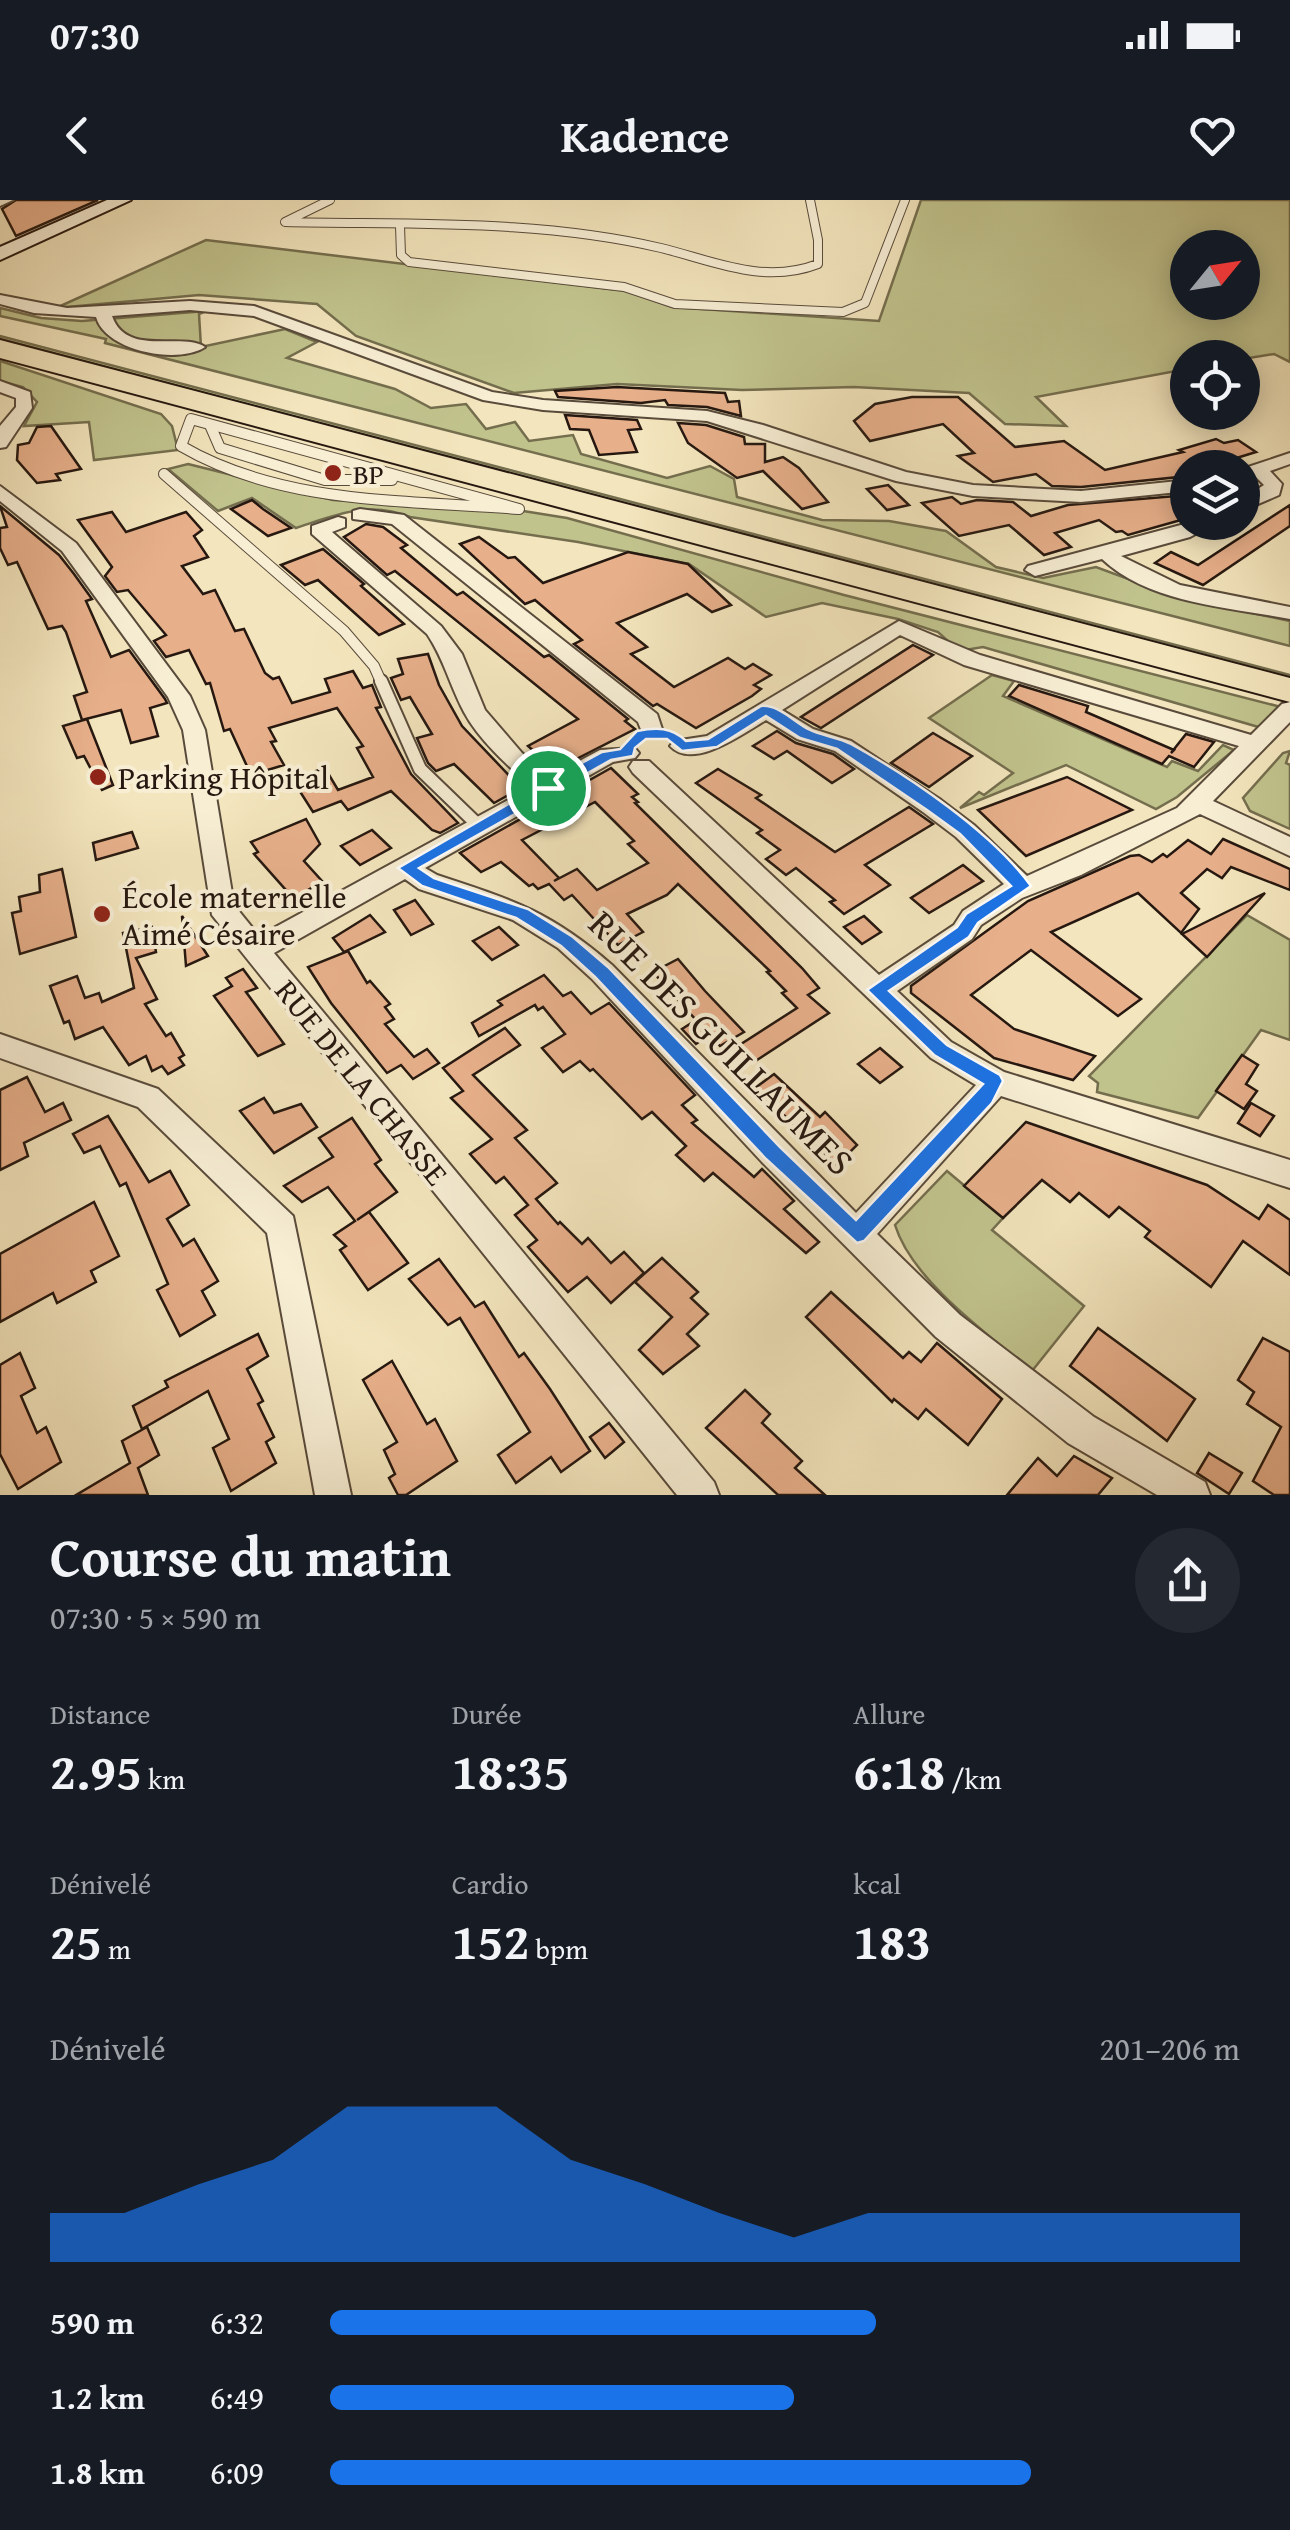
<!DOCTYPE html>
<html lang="fr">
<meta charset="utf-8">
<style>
body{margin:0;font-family:"Gentium Book Plus",serif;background:#242831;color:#f1f3f6;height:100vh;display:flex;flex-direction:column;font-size:38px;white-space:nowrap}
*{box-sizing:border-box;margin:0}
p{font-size:32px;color:#9ea1a6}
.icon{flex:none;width:55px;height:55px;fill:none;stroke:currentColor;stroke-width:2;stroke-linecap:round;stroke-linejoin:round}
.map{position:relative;height:1295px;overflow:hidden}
.side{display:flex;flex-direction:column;background:#171b24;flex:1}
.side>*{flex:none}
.needle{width:65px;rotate:60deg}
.tools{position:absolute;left:1170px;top:30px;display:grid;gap:20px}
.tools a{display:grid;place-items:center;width:90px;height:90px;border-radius:50%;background:#171b24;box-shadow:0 5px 25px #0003;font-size:50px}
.pin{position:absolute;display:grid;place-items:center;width:85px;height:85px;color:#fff;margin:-42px;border:5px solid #fff;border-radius:50%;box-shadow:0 2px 10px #0007}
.round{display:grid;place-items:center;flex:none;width:105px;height:105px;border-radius:52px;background:#242831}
.overview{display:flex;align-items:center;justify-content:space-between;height:170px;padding:0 50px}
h1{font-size:55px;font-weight:700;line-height:75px}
.metrics{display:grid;grid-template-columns:repeat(3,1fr);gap:15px;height:170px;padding:10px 50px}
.metrics div{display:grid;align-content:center}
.metrics b{font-size:50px;font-weight:700}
.metrics small{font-size:28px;font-weight:400}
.metrics p{font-size:28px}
.chart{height:280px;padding:20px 50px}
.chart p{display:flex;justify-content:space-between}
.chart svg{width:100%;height:180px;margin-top:10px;fill:#1a73e8;opacity:.7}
ul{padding:0 50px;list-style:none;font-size:32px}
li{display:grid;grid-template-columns:160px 120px 1fr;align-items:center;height:75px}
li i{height:25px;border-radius:12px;background:#1a73e8}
.status{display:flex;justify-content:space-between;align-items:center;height:70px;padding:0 50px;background:#171b24;direction:ltr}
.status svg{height:28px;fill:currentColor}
header{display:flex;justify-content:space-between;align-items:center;height:130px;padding:0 50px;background:#171b24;font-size:45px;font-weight:700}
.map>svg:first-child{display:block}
.green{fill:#c1c38d;stroke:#746e4e;stroke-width:2.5;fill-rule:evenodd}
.building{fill:#e7b08b;stroke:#261810;stroke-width:2.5;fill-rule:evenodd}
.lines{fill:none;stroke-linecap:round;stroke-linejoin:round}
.lane-far2-casing{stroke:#594b3b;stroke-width:10}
.lane-far1-casing{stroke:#594b3b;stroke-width:12}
.lane-casing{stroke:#594b3b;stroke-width:16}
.street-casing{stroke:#594b3b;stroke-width:4}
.secondary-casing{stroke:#261810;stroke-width:4}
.highway-casing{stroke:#261810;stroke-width:4}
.lane-far2{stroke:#f7eed4;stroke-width:8}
.lane-far1{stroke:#f7eed4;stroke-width:10}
.lane{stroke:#f7eed4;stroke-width:12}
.street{fill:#f7eed4;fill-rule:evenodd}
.secondary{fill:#f7eed4;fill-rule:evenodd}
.highway{fill:#f3e5bd;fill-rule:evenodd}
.route{fill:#1a73e8;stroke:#fff;stroke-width:2.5;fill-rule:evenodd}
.poi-dot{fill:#8f2418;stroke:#f7eed4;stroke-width:4}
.labels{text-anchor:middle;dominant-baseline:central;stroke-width:8;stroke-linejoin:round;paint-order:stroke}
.far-poi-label{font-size:28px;fill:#261810;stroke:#f7eed4;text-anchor:start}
.poi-label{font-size:32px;fill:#261810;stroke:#f7eed4;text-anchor:start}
.street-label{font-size:32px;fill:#261810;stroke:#f7eed4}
.near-street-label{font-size:38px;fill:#261810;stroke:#f7eed4}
</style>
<div class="status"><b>07:30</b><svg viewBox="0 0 49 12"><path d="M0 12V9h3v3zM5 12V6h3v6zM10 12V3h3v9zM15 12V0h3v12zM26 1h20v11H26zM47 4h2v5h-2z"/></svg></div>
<header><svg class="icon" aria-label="back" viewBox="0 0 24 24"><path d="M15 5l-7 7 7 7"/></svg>Kadence<svg class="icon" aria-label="heart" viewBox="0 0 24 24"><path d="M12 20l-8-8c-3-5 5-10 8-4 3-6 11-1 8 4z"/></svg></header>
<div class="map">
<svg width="1290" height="1295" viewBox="0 0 1290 1295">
<rect width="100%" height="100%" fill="#f3e5bd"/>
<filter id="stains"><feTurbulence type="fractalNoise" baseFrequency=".002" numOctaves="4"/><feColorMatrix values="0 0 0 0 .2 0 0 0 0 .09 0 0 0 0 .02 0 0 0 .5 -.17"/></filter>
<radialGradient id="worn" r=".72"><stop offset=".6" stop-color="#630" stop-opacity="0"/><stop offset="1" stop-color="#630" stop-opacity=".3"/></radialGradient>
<g class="green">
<path d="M921,0H1290V162L1274,154L1243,159L1188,158L1187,169L1036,197L1066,226L1005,224L969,193L854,187L742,190L617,184L514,193L356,136L317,104L199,95L56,108L206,40L627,91L672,107L879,121ZM1188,48H1242V102H1188Z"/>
<polygon points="0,108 41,118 82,121 206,111 199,114 201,147 285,129 317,142 287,158 395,189 431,208 466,204 486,229 515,222 529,241 573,235 581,254 667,278 710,266 734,279 737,297 822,320 889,321 946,331 996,367 1043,378 1096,367 1177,397 1290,421 1290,446 105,143 106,139 0,116"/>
<polygon points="0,136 1290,475 1290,480 0,139"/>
<polygon points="0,161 161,214 172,226 178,250 94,260 89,222 24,226 37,202 23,187 0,181"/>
<path d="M188,264L333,300L517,310L567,318L844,395L1285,508L1262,528L983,447L959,451L938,432L898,419L822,403L766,417L689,364L578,342L410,317C369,300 336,315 296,328L252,298L218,311L168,269Z"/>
<polygon points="992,475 1014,481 1003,496 1167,567 1172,561 1198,571 1223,545 1234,550 1177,597 1156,609 1066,565 960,608 979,592 984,595 1013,573 929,518"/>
<polygon points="1290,551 1286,563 1290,565 1290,629 1250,611 1243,598 1283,553"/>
<polygon points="1247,715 1290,740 1290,840 1261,830 1198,918 1097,892 1098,883 1089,876"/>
<path d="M947,971L1003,1018L992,1030L1084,1106L1032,1171C987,1134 912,1080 895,1025Z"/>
</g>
<g class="building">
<polygon points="16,0 98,0 16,36 2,9"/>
<polygon points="617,187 725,193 728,202 739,201 741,216 707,207 668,205 665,200 641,203 558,197 555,191"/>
<polygon points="912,197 958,197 1015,247 1064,241 1105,270 1183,252 1179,250 1216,239 1224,243 1238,240 1256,252 1204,268 1188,268 1188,276 1081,287 1052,286 1036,274 993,282 958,256 974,253 943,224 870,241 854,221 875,204"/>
<polygon points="565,215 637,220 641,229 628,230 637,252 599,255 589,230 570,229"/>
<polygon points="678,223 706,225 744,237 745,244 765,244 765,262 783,257 799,268 828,302 802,309 763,271 737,278 688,243"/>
<polygon points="51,226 81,269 56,274 60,280 37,283 17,260 18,245 29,243 37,227"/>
<polygon points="888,285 909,305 887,310 867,289"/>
<polygon points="1188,295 1188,318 1128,335 1122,331 1116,332 1099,320 1055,333 1071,347 1044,355 1009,325 959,336 922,303 952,297 961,304 977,300 1013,302 1031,316 1068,305"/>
<polygon points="252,300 263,309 291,328 268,336 231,309"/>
<polygon points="1290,305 1290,326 1203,385 1155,363 1171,352 1198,365"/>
<polygon points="0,306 59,355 74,374 92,399 86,401 111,457 129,450 165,499 167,503 150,508 158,536 131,543 121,510 82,520 74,496 87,492 66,432 62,426 48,429 17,362 8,365 0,348 0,328 7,327"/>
<polygon points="112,312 126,332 186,312 202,330 194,336 208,357 182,366 203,394 215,390 235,431 244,429 265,473 273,479 279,477 292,503 330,492 325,479 353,471 363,488 372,485 381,507 376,508 411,574 458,623 440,633 432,630 391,591 348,610 341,601 313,612 292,579 325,568 338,590 373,577 357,548 363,546 337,508 269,528 276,541 271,542 284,565 251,575 230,529 224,531 210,483 206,484 189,450 166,457 154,441 166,435 128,390 117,392 105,376 112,367 78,320"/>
<polygon points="366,324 383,327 407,345 401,348 457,395 463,392 544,457 549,455 628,519 625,521 635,529 555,570 528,546 578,519 395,371 387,375 344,337"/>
<polygon points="479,337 508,358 515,357 543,383 628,352 688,364 731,405 712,412 687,394 617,423 647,447 631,454 674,487 728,458 745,469 753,464 771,475 754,485 761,489 752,496 696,528 657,504 653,506 574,444 582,440 535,400 525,404 460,344"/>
<polygon points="323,349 364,384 361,386 404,424 379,435 318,380 305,385 281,365"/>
<polygon points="913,445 933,455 821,528 801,517"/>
<polygon points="428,454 439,485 462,526 521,588 494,603 454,564 436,571 428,563 417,538 432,534 410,497 401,500 391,478 403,474 398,459"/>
<polygon points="1019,485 1088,506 1086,512 1174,550 1171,553 1186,534 1214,542 1194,567 1169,556 1162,564 1009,496"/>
<polygon points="87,519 113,585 102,590 84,556 77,558 63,526"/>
<polygon points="777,531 796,543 833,554 854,569 832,583 787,551 774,559 753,546"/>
<polygon points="933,533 972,556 929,587 891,563"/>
<path d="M611,568L638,594L632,597L638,602L635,603L802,768L819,788L808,795L829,813L754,862L738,846L797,808L782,793L786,791L767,772L770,771L678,684L667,695L627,714L643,732L618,745L572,695L564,700L549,684L538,689L533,684L529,686L501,662L481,672L460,653ZM595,602L634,641L628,644L648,663L597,690L577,669L554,681L559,678L522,640Z"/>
<polygon points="718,569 761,595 756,598 835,652 909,607 933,624 865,665 890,685 844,714 830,702 835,700 796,668 786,675 766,659 780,650 757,633 762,630 696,583"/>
<polygon points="1067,577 1132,610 1026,656 978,610"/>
<polygon points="306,619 320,644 304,661 322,681 294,699 254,654 258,652 251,642"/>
<polygon points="372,630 391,648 360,665 341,646"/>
<polygon points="132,632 138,648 96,660 93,643"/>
<polygon points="1223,639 1290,669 1290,690 1231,667 1222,678 1207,669 1181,693 1199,709 1181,733 1138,693 1051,732 1141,799 1118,816 1031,750 971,795 1014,829 1095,856 1073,880 994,858 911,793 911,786 1028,701 1130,656 1139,655 1152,662 1163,654 1167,657 1188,640 1211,654"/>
<polygon points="963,665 983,681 929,713 911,698"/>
<polygon points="62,669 76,737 20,754 12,713 21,711 19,697 40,692 39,675"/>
<polygon points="1265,693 1207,757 1182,734 1206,722"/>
<polygon points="415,700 433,724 411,735 394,710"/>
<polygon points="370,715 385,732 344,752 333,738"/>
<polygon points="182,716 208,756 186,766"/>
<polygon points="864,716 881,732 862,744 844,727"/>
<polygon points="152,727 156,752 136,758 157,799 145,804 166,836 171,833 184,855 179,858 184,865 168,874 162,866 152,871 146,856 129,865 103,827 75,839 69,821 64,823 50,786 77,776 85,798 99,793 102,802 134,788 123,733"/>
<polygon points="499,727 518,745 492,760 473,741"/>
<polygon points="348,751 367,783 370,781 390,804 385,807 394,819 385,824 414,857 427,849 439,863 413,879 401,865 387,873 331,803 308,767"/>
<polygon points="678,759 705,791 744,832 720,846 710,835 696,844 682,829 696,820 653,772"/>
<polygon points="243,769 257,788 246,792 284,844 258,856 214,796 232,786 226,778"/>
<polygon points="544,775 563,796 571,792 591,814 609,803 695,895 682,905 697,920 692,923 754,977 762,969 794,1001 784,1009 819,1042 806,1053 713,973 704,981 676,955 686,946 652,912 642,919 593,869 590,871 580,861 563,872 542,848 565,834 543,807 538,810 535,805 479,836 472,823 502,805 498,801"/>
<polygon points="505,828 520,845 473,875 527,930 515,938 557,983 536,999 558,1024 560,1022 582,1044 588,1038 611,1063 624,1052 644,1073 611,1103 587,1077 568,1092 528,1047 537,1040 515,1015 528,1005 504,977 496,983 470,954 492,939 451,898 463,891 443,868"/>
<polygon points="880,848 902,867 880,883 858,864"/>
<polygon points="1242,855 1258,865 1246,884 1257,891 1244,909 1216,891"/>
<polygon points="774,874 820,917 825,912 857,945 837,965 755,888"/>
<polygon points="27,877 45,912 63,903 71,920 24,943 28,956 0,970 0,890"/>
<polygon points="264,898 274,913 301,904 317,927 274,953 240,911"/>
<polygon points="1251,903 1274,916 1260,936 1238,923"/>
<polygon points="108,916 149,982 170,971 189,1005 167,1019 183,1046 194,1039 218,1081 202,1091 215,1115 180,1136 157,1090 168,1084 126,983 120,986 100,946 84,953 73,934"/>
<polygon points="352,918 381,960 375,964 397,992 357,1020 369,1012 408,1063 368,1090 340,1050 346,1046 334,1035 355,1021 328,987 302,1002 284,986 333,957 319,938"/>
<polygon points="1026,922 1207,985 1259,1019 1268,1005 1290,1020 1290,1075 1243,1041 1211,1087 1145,1037 1150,1031 1119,1007 1109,1017 1079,993 1070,1002 1042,980 1003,1018 964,986"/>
<polygon points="94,1002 119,1056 91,1071 96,1082 57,1103 53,1093 0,1122 0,1054"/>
<polygon points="662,1058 698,1092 691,1098 708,1114 687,1134 699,1146 663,1174 639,1150 672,1117 635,1082"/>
<polygon points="439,1059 475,1107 484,1102 519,1157 524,1153 550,1189 590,1251 561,1272 551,1257 516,1283 498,1255 530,1232 460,1118 448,1125 409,1079"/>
<polygon points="831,1092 903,1158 909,1152 921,1162 937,1143 1002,1199 968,1245 926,1209 918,1219 894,1199 892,1202 806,1117"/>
<polygon points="1098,1128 1195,1199 1167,1241 1070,1166"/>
<polygon points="258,1134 268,1156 247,1169 263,1201 258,1204 274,1237 266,1242 276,1263 231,1291 213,1248 229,1239 208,1191 142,1229 133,1206 168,1187 165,1181"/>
<polygon points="1263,1138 1290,1152 1290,1295 1274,1295 1253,1281 1281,1227 1247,1204 1254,1192 1238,1180"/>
<polygon points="20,1153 35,1188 21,1196 37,1233 46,1227 61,1262 18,1289 0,1254 0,1165"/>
<polygon points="392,1161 427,1224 435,1219 457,1261 406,1295 398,1295 389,1278 395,1274 384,1250 397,1242 363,1180"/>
<polygon points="745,1190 770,1214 762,1223 802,1261 795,1268 825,1295 778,1295 706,1228"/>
<polygon points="609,1223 624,1242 605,1258 590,1237"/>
<polygon points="147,1227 159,1255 138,1268 148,1295 76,1295 130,1263 122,1241"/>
<polygon points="1209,1253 1242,1273 1229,1294 1197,1273"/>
<polygon points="1074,1256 1112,1278 1098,1295 1007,1295 1038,1258 1057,1276"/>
</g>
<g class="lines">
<g class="lane-far2-casing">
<g id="lane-far2">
<path d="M330,0L285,22C410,25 538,19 661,48C714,61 764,85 818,64V40L810,0"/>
<polyline points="400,26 401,55 409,62 624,87 675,104 843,112 865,103 905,0"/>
</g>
</g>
<g class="lane-far1-casing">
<g id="lane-far1">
<path d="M191,219L519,309C406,300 282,305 181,246Z"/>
<polyline points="210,225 220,248 325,280 392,280"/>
<polyline points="164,274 344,431 374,466 382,484"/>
</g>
</g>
<g class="lane-casing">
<polyline id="lane" points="381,481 420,569 479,626"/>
</g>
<g class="street-casing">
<g id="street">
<polygon points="0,0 13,0 0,6"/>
<path d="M0,95L67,108L190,101L254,106L492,192L543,200L707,211L763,225L906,272L973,285L1081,291L1188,280V291L1081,302L973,296L896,281L707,221L543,210L483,200L254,116L190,110L112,116C127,158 182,131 205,147C178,165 105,151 96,117L34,113L0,104Z"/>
<polygon points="0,181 30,192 32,208 6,247 0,248 0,226 16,207 16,198 0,192"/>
<polygon points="1290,253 1290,264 1270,271 1282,284 1279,295 1242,311 1242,299 1264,285 1255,276 1242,280 1242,269"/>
<path d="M0,286L76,343L190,496L205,530L234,705L259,736L532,587C508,566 479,540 464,512C450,486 444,459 427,434L312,334V326L338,317L345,319V327L332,332L441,426L462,454L485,510L522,553L550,577L600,550L635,548L639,553L635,558L613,562L425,668L437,675C513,700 550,711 612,765L856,1013L976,885L931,858L633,573L629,567L633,561H649L879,775L954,725L963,711L1004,684L956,637L923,612L835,551L797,539L766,520C744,533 693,571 670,546L674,541L707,536L899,421L980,455L1251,535L1282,504L1290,502V522L1213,601L1290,637V656L1200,614L1081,675L1022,698L981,725L972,739L897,791L951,842L1004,872L1290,960V988L1001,896L877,1034L960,1115L1094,1217L1205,1282L1210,1295H1157L1068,1243L936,1137L762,962L592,779L558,748L513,720L419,689L405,679L274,753L714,1282L719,1295H677L212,715L183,530L168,497L62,351L0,301ZM900,435L964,465L1239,546L1177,608L1027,676L974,625L941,600L851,541L813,529L782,510Z"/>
<polygon points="360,309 404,315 657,514 663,532 660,537 644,537 638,522 392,324 353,319 353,311"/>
<path d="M1192,322H1218L1190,337L1121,356L1180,385L1290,407V419C1229,407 1150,404 1102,359L1035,376L1025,370L1028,366Z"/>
<polygon points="0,834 158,889 293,1016 351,1295 315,1295 267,1033 138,907 0,858"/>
</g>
</g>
<g class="secondary-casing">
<polygon id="secondary" points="107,0 131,0 0,60 0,47"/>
</g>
<g class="highway-casing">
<polygon id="highway" points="0,140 1290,478 1290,502 0,158"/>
</g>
<use href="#lane-far2" class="lane-far2"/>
<use href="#lane-far1" class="lane-far1"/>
<use href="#lane" class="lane"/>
<use href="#street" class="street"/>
<use href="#secondary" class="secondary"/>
<use href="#highway" class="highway"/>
</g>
<path class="route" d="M761,506C778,504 793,521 808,529C821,536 838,537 851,544C909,576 992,632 1031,686L978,723L969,737L889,791L947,845L1000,875L1003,881L992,903L864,1041L857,1043L766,959L595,777L561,746L516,718L422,686L398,668L543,584L602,552L620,549L637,531C656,527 672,527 686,541L708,539ZM766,516L800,538L837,549L927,610L960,634L1011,686L966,714L957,727L867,790L934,855L983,884L856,1020L780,947L608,767L573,737L528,709L434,678L419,668L611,560L633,556L635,548L646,539H667L682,551L717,547Z"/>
<g class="poi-dot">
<circle cx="333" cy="273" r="10"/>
<circle cx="98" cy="577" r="10"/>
<circle cx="102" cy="714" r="10"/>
</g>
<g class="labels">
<g class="far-poi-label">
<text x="353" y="273">BP</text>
</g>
<g class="poi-label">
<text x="118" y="577">Parking Hôpital</text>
<text x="122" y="696">École maternelle<tspan x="122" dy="37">Aimé Césaire</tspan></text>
</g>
<g class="street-label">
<text transform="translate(362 882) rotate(51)">RUE DE LA CHASSE</text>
</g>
<g class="near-street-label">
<text transform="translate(722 842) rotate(45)">RUE DES GUILLAUMES</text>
</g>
</g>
<rect width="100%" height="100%" filter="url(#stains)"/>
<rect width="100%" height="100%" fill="url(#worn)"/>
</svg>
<div class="tools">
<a><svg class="needle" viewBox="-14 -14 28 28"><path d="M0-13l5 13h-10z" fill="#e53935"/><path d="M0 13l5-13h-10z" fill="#9ea1a6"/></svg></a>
<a><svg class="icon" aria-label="locate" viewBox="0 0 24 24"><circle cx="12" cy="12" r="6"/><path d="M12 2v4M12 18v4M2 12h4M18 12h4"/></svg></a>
<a><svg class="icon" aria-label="layers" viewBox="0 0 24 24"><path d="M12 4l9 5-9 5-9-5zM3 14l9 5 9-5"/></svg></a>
</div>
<div class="pin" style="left:548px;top:588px;background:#1e9e55"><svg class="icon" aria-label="arrive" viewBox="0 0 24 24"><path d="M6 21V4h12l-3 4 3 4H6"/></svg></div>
</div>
<section class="side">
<div class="overview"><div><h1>Course du matin</h1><p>07:30 · 5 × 590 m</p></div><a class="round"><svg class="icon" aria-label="share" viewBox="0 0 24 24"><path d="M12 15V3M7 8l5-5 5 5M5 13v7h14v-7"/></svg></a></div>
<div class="metrics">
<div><p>Distance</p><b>2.95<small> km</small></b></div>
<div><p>Durée</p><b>18:35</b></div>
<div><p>Allure</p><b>6:18<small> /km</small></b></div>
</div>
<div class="metrics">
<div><p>Dénivelé</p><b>25<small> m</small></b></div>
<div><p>Cardio</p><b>152<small> bpm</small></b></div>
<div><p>kcal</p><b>183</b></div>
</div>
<div class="chart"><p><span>Dénivelé</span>201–206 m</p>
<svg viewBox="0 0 160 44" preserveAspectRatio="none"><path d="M0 44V32L10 32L20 25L30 19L40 6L50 6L60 6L70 19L80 25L90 32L100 38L110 32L120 32L130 32L140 32L150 32L160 32V44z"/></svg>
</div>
<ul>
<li><b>590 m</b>6:32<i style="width:60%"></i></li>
<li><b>1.2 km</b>6:49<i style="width:51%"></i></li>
<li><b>1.8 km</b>6:09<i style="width:77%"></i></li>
</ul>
</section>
